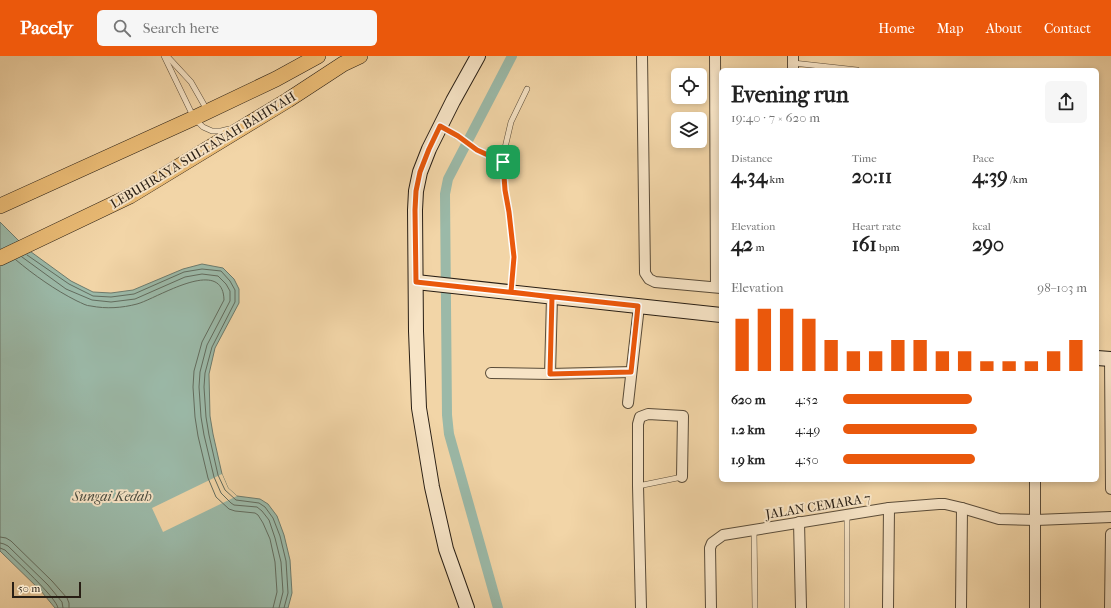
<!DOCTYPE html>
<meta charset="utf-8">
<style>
body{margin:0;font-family:"IM FELL French Canon",serif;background:#f6f6f6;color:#222;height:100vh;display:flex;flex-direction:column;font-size:15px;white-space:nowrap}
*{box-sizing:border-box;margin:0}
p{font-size:13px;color:#767676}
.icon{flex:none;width:22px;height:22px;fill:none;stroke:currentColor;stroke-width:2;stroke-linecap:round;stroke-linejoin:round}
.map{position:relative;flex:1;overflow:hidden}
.sheet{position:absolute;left:719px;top:12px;width:380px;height:414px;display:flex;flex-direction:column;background:#fff;border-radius:6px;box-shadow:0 2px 6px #0003}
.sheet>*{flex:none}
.tools{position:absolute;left:671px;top:12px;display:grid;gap:8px}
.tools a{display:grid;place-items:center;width:36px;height:36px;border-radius:6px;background:#fff;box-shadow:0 2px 6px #0003;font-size:20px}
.scale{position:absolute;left:12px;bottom:10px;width:69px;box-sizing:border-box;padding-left:4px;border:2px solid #281e14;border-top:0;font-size:11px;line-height:14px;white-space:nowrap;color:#281e14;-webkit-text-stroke:3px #f7e4c6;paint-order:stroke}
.pin{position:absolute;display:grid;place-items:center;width:34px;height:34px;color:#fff;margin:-17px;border-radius:8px;box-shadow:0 2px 6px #0006}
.round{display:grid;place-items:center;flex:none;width:42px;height:42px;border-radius:6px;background:#f6f6f6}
.overview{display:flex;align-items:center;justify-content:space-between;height:68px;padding:0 12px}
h1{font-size:22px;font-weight:800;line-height:30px}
.figures{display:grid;grid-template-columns:repeat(3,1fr);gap:6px;height:68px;padding:4px 12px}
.figures div{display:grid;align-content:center}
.figures b{font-size:20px;font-weight:800}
.figures small{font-size:11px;font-weight:400}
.figures p{font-size:11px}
.chart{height:112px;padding:8px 12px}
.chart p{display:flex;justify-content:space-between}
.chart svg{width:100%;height:72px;margin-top:4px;stroke:#ea580c;stroke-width:6}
ul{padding:0 12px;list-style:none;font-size:13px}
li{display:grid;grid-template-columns:64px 48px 1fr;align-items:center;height:30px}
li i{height:10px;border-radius:5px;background:#ea580c}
header{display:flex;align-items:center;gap:24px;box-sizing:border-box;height:56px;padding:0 20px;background:#ea580c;color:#fff}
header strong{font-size:19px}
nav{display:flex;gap:22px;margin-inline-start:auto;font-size:14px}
.search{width:280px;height:36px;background:#f6f6f6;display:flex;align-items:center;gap:10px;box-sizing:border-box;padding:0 14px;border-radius:6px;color:#767676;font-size:15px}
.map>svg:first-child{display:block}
.water{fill:#9bb9a8;stroke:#6d7b6d}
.pier{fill:#f2d5a7}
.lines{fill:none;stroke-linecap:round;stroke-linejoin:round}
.shore{stroke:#626c5e;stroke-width:1}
.canal{stroke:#9bb9a8;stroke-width:10}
.lane-casing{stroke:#5a4c39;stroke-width:6}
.street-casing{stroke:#5a4c39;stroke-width:12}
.secondary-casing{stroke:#281e14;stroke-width:16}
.primary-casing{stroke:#281e14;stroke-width:16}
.lane{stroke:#f7e4c6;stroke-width:5}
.street{stroke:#f7e4c6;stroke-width:10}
.secondary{stroke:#f7e4c6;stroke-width:14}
.primary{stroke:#e9ba74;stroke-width:15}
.route-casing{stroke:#fff;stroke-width:8}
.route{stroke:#ea580c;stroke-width:5}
.labels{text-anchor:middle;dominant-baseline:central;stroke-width:4;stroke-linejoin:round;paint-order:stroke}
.street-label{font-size:13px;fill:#281e14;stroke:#f7e4c6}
.water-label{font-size:14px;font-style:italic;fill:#4a4c40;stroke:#f7e4c6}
</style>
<header>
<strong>Pacely</strong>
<div class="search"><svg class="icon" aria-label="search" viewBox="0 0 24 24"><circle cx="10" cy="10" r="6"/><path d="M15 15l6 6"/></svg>Search here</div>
<nav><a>Home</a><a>Map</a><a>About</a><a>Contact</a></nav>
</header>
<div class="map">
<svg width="1111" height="552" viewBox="0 0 1111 552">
<rect width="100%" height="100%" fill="#f2d5a7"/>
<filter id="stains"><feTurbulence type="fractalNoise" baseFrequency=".005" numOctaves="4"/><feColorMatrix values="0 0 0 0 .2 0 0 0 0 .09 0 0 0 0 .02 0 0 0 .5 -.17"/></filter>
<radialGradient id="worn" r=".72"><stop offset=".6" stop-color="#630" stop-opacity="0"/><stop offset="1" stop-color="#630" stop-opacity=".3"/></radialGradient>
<polygon class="water" points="0,166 27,193 71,225 93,236 111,237 133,234 183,213 202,208 223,212 234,223 239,233 239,247 215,292 209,318 210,360 213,378 222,418 228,432 237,440 260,443 268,448 277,460 284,479 290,504 292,537 288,552 55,552 41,535 0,495"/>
<polygon class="pier" points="222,418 228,432 237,440 163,476 152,452"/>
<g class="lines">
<g class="shore">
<polyline points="27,199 69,228 93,240 111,241 134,238 184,216 202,213 221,215 230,225 235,234 235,246 212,291 205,317 204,331 206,361 209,379 218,419 225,434 236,444 259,447 265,451 273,462 280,480 286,505 288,537 284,552"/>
<polyline points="22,201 66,233 92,244 111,246 135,243 185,221 202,218 218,220 226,228 230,235 230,245 207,289 200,316 199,331 201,361 204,379 214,421 221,437 231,447 234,449 257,451 262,455 269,464 275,482 281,506 283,536 279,552"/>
<path d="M16,204C34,219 55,234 77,245C82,247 86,250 91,250C106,253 122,252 137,248C156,243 223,199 224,244L202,286L194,315L193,331L195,361L198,380L208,422L216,441L229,453L235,455L255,457L258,459L263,467L270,483L275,506L277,536L273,552"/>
<polyline points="0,481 6,482 11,485 52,525 67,542 69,547 69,552"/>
<polyline points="0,487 4,488 8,490 48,529 62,546 63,552"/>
<path d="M0,492L5,494C14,503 57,542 58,552"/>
</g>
<polyline class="canal" points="498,552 449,378 447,359 445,138 448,123 512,0"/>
<g class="lane-casing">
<g id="lane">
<polyline points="164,0 194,62 203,71 212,75 221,75 229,73"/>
<polyline points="167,0 191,26 207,54"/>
<polyline points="793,7 857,14"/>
<polyline points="442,71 477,93 503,106"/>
<polyline points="511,235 514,201 509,156 505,134 503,106 504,96 511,66 527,33"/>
<polyline points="638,430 682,421"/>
<polyline points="754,474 755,552"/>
<polyline points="847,552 847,458"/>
</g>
</g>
<g class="street-casing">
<g id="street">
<polyline points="642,0 645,217 649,223 655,226 721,232"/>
<polyline points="715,0 716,231"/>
<polyline points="793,14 793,0"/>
<polyline points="1110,303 1111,433"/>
<polyline points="491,317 550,318 631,316"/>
<polyline points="550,318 552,241"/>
<polyline points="628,347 639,250"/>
<polyline points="799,466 801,552"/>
<polyline points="641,552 638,430 638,368 640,361 648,358 683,360 682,421"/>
<polyline points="711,552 710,492 712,487 723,479 889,452 939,448 945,448 962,452 999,463 1036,464 1111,461"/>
<polyline points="888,552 889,452"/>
<polyline points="961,552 962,452"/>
<polyline points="1035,552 1035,424"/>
<polyline points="1110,552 1111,478"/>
</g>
</g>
<g class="secondary-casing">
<g id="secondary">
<polyline points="416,226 721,259"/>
<polyline points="1097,302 1111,303"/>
<polyline points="467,552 446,493 432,431 419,352 416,275 415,154 416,135 420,116 429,93 453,45 478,0"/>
</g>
</g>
<g class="primary-casing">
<g id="primary">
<polyline points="0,150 194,62 276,23 318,0"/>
<polyline points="0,202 130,140 288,44 343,8 360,0"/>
</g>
</g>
<use href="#lane" class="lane"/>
<use href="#street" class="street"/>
<use href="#secondary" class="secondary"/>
<use href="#primary" class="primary"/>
</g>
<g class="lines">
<g class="route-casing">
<path id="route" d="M503,106L477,94L458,80L440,70L429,93L420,116L416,135L415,154L416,226C490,234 564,242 638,250L631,316L550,318L552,241L511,236L514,201L509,156L505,134L503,106"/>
</g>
<use href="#route" class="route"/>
</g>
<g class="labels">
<g class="street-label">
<text transform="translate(203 94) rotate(-31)">LEBUHRAYA SULTANAH BAHIYAH</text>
<text transform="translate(818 450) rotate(-9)">JALAN CEMARA 7</text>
</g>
<g class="water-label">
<text x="112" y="440">Sungai Kedah</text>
</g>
</g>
<rect width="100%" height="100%" filter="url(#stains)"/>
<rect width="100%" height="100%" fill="url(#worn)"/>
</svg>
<div class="tools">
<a><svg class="icon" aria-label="locate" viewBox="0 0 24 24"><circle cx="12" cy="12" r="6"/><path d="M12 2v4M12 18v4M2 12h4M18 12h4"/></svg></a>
<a><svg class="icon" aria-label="layers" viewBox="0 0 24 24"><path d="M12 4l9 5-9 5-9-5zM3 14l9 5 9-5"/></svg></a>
</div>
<div class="scale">50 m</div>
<div class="pin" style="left:503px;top:106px;background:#1e9e55"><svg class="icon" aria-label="arrive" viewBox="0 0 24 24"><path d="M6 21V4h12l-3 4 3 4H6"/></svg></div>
<section class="sheet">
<div class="overview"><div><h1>Evening run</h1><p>19:40 · 7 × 620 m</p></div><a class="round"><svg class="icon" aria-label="share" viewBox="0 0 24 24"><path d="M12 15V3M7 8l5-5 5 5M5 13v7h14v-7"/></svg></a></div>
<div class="figures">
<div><p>Distance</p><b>4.34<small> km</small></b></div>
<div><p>Time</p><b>20:11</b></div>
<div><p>Pace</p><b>4:39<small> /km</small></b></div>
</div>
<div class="figures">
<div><p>Elevation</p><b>42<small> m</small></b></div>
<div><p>Heart rate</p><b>161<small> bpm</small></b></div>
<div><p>kcal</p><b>290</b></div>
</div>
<div class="chart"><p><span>Elevation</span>98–103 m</p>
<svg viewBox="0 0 160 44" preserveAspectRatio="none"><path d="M5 44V12M15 44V6M25 44V6M35 44V12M45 44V25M55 44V32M65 44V32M75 44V25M85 44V25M95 44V32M105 44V32M115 44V38M125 44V38M135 44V38M145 44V32M155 44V25"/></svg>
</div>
<ul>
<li><b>620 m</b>4:52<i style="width:53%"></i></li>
<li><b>1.2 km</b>4:49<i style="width:55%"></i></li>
<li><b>1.9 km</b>4:50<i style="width:54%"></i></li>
</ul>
</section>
</div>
